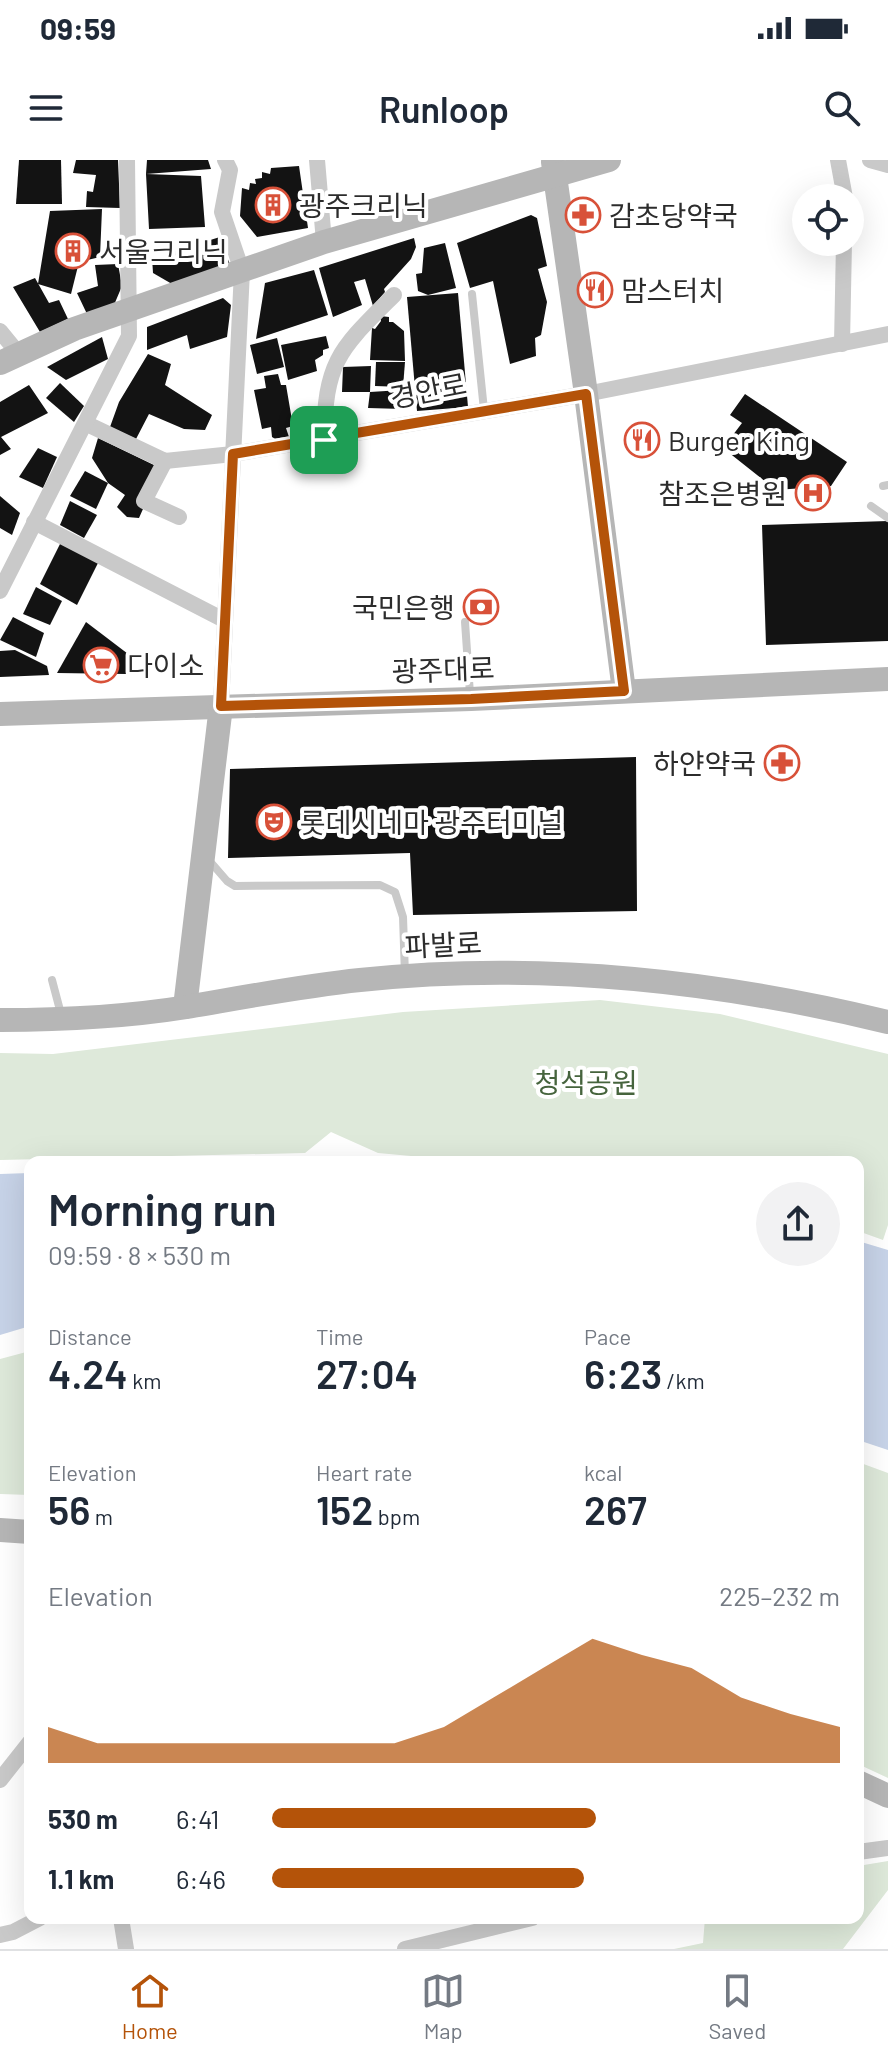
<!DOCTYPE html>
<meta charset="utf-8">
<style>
body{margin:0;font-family:Barlow,"Noto Sans KR",sans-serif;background:#f2f2f3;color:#1f2937;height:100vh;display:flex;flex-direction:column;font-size:30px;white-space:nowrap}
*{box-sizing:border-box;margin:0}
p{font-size:26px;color:#747a83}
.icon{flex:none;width:44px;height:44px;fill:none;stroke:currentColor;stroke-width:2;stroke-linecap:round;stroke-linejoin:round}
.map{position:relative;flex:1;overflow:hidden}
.panel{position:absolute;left:24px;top:996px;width:840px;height:768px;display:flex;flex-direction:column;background:#fff;border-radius:16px;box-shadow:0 8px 32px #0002}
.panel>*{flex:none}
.tools{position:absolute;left:792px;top:24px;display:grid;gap:16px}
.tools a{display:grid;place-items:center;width:72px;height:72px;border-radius:50%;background:#fff;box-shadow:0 8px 32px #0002;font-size:40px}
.pin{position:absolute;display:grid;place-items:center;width:68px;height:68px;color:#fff;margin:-34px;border-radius:16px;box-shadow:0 4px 12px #0006}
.round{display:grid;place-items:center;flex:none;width:84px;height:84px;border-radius:42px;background:#f2f2f3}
.summary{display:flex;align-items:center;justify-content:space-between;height:136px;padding:0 24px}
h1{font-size:44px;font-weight:600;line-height:60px}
.metrics{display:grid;grid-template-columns:repeat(3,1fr);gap:12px;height:136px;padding:8px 24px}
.metrics div{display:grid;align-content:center}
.metrics b{font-size:40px;font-weight:600}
.metrics small{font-size:22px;font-weight:400}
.metrics p{font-size:22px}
.chart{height:224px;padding:16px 24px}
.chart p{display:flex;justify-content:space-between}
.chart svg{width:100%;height:144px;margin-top:8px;fill:#b45309;opacity:.7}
ul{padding:0 24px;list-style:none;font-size:26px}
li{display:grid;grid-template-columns:128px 96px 1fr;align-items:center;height:60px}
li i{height:20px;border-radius:10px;background:#b45309}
.status{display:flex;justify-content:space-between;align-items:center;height:56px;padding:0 40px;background:#fff;direction:ltr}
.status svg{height:22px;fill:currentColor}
header{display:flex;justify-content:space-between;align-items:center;height:104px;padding:0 24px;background:#fff;font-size:36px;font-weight:600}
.tabs{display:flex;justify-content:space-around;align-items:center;height:112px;border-top:2px solid #e0e1e3;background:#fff;font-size:22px;color:#747a83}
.tabs a{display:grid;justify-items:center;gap:4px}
.tabs .current{color:#b45309}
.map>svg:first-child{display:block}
.green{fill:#dee9da}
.water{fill:#c7d3e8}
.building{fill:#131313}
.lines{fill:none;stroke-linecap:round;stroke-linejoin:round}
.lane{stroke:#c9c9c9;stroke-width:8}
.street{stroke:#c9c9c9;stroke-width:16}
.secondary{stroke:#b6b6b6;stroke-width:24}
.route-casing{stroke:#fff;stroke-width:16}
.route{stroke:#b45309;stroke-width:10}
.labels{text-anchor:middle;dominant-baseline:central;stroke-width:8;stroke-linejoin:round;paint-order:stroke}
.poi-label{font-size:28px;fill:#2c2c2c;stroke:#fff;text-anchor:start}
.street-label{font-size:28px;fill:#2c2c2c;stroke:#fff}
.park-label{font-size:28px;fill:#46643d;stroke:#fff}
</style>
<div class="status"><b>09:59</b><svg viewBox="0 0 49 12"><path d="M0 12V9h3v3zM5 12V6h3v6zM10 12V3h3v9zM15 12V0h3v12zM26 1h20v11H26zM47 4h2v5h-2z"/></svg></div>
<header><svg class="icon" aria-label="menu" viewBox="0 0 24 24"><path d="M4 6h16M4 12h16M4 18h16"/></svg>Runloop<svg class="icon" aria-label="search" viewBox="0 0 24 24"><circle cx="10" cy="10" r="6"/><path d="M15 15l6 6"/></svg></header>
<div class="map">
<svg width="888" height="1789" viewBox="0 0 888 1789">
<rect width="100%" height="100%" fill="#fff"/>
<g class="green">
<polygon points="600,840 720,854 888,894 888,1065 883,1080 858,1071 858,1002 477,1002 378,993 331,972 305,993 0,1000 0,893 53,894 403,852"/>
<polygon points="30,1191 30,1335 0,1334 0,1199"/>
<polygon points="858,1302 888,1313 888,1618 858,1604"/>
<polygon points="888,1701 888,1730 843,1789 674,1789 703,1783 705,1758 858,1758 858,1706"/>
</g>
<g class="water">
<polygon points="30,1013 30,1166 0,1175 0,1014"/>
<polygon points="858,1081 888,1090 888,1290 858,1280"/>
</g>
<g class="building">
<polygon points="19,0 61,0 62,44 16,44"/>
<polygon points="76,0 118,0 120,48 86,47 87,31 93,32 96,15 73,13"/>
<polygon points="147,0 208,0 211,9 146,14 201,16 205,67 149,69 146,14"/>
<polygon points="299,6 308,68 257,77 240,56 242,28 249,30 250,23 256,24 255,19 262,18 262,12 270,14 271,8"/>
<polygon points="102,49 100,97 79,102 71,134 38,124 50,51"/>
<polygon points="531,55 537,58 547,106 538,109 547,142 541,175 535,178 536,196 510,204 493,121 470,128 457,83"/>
<polygon points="220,77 230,105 172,124 153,113 152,98"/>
<polygon points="414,78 416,87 411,99 384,129 385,132 373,146 365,119 354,122 362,145 333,157 319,108"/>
<polygon points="445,83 456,128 428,135 418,131 416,114 422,113 424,88"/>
<polygon points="118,104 122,126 114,145 87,154 77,133 98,126 95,105"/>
<polygon points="314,110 328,155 256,179 265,123"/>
<polygon points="35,118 49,143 59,140 68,159 40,172 13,127"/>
<polygon points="458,133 468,247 417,251 407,137"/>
<polygon points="223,138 231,145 227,177 190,189 187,175 147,190 147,167"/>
<polygon points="380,156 389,157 389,162 393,162 404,171 405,201 370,200 372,168 375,169 381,161"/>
<polygon points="326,176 329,188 323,190 323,195 315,200 317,211 288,220 281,185"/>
<polygon points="102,177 108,199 66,220 47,207"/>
<polygon points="277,178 284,207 257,214 250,185"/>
<polygon points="148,194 171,204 165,225 212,255 205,270 184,269 149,254 136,279 110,267 119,242"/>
<polygon points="376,202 405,202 403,227 375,226"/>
<polygon points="371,206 370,232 402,230 403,249 368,248 370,232 342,232 343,207"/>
<polygon points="278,214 281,225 286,225 293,266 286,268 289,277 277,280 272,277 271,267 262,269 254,230 266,228 264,216"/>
<polygon points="60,223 84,246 74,262 46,238"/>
<polygon points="29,225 48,253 1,277 11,289 0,295 0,242"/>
<polygon points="745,234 847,302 831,326 776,330 723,288 742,263 730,255"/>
<polygon points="98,278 156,306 158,315 139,358 127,357 117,347 125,335 108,323 92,298"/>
<polygon points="38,288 57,297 43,328 19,317"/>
<polygon points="85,311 108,323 96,349 70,336"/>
<polygon points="0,336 20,353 12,375 0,368"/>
<polygon points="70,341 97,355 84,378 60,365"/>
<polygon points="888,361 888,481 766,485 762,365"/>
<polygon points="61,382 98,403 77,445 40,424"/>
<polygon points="36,427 62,441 50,465 23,454"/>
<polygon points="13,457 44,473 36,497 0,480"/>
<polygon points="86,462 136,500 126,514 57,513"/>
<polygon points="15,490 47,506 49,515 0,517 0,491"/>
<polygon points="636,597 637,751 413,755 410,693 228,698 230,609"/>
</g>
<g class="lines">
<g class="lane">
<polyline points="472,134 484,250"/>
<polyline points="883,326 888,325"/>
<polyline points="871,346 888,358"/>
<polyline points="465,462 470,534"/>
<polyline points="207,698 227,721 235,726 380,725 395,732 403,757 405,815"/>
<polyline points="52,820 61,854"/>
</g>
<g class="street">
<polyline points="317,0 324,82"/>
<polyline points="838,0 845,38"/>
<polyline points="870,0 888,5"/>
<polyline points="0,171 18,193"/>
<polyline points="842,184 844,82"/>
<polyline points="87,264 165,301 233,294 586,234 888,174"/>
<path d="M324,280C325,200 340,189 394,135"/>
<polyline points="165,301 144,341 179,357"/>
<polyline points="34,362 224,460"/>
<polyline points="0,431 129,176 127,0"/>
<polyline points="221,546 242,111 222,52 230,10 225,0"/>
<polyline points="0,1620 30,1582"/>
<polyline points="858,1692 888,1688"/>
<polyline points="121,1758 126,1789"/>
<polyline points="0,1775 13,1772 40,1758"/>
<polyline points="405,1789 532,1758"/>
</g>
<g class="secondary">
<polyline points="553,2 586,234 624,531"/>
<polyline points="0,203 74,169 324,82 609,0"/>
<polyline points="0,554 471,539 888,519"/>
<polyline points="185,847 221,546"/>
<path d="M0,860C62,860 125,857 187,847C245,837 302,826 360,820C538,801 715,820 888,862"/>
<polyline points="0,1370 30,1372"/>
<polyline points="858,1622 888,1636"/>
</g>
</g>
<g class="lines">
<g class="route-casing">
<polygon id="route" points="586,234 624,531 471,539 221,546 233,294"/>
</g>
<use href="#route" class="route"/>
</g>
<defs>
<g id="building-ring" transform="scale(1.8)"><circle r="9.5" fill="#fff" stroke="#d85139" stroke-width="1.5"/><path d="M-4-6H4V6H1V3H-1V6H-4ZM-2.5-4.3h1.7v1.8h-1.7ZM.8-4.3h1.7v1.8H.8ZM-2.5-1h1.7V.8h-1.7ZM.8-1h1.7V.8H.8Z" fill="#d85139"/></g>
<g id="pharmacy-ring" transform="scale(1.8)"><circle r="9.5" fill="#fff" stroke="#d85139" stroke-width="1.5"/><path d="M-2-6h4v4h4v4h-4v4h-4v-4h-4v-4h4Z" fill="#d85139"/></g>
<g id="restaurant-ring" transform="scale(1.8)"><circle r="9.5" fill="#fff" stroke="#d85139" stroke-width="1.5"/><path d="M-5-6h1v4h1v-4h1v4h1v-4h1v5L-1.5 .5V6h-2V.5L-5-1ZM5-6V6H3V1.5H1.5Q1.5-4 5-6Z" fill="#d85139"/></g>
<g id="hospital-ring" transform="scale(1.8)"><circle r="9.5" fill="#fff" stroke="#d85139" stroke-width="1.5"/><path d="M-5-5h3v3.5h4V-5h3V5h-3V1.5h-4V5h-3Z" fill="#d85139"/></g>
<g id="bank-ring" transform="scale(1.8)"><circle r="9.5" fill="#fff" stroke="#d85139" stroke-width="1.5"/><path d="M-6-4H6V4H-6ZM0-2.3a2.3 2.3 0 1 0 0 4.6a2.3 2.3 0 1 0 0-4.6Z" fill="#d85139"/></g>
<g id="supermarket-ring" transform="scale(1.8)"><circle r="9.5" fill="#fff" stroke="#d85139" stroke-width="1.5"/><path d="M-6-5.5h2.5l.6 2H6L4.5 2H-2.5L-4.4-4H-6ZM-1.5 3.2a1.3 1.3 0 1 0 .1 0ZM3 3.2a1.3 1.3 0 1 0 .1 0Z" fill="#d85139"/></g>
<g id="theatre-ring" transform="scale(1.8)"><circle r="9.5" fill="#fff" stroke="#d85139" stroke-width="1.5"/><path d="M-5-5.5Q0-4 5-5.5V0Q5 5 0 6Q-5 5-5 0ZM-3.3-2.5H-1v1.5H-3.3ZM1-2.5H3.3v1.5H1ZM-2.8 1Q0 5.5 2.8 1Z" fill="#d85139"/></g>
</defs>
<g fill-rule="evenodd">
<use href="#building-ring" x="273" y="45"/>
<use href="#pharmacy-ring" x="583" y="55"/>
<use href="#building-ring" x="73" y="91"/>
<use href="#restaurant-ring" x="595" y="130"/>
<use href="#restaurant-ring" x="642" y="280"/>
<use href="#hospital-ring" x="813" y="333"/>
<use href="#bank-ring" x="481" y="447"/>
<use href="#supermarket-ring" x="101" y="505"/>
<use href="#pharmacy-ring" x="782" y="603"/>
<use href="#theatre-ring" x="274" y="662"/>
</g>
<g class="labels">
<g class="poi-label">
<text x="299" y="45">광주크리닉</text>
<text x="609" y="55">감초당약국</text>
<text x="99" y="91">서울크리닉</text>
<text x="621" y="130">맘스터치</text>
<text x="668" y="280">Burger King</text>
<text x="787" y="333" text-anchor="end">참조은병원</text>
<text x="455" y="447" text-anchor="end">국민은행</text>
<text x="127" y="505">다이소</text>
<text x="756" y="603" text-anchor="end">하얀약국</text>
<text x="300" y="662">롯데시네마 광주터미널</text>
</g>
<g class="street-label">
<text transform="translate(428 230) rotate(-11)">경안로</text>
<text transform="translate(443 509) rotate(-2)">광주대로</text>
<text transform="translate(443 784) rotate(-3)">파발로</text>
</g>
<g class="park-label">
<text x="586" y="922">청석공원</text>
</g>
</g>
</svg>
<div class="tools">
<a><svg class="icon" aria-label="locate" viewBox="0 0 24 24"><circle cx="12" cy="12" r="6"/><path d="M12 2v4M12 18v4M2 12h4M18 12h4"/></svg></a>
</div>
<div class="pin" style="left:324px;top:280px;background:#1e9e55"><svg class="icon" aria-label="arrive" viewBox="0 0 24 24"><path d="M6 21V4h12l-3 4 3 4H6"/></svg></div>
<section class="panel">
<div class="summary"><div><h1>Morning run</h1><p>09:59 · 8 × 530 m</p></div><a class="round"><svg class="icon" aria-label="share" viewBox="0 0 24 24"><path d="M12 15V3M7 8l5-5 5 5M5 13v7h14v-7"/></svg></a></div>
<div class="metrics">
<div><p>Distance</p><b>4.24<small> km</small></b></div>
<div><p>Time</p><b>27:04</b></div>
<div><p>Pace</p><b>6:23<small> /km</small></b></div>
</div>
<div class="metrics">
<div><p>Elevation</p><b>56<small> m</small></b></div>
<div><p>Heart rate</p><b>152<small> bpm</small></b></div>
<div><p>kcal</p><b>267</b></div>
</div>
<div class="chart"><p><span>Elevation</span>225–232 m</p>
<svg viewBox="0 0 160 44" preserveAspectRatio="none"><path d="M0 44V33L10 38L20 38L30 38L40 38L50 38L60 38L70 38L80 33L90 24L100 15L110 6L120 11L130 15L140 24L150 29L160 33V44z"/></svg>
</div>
<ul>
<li><b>530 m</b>6:41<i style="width:57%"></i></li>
<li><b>1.1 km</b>6:46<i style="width:55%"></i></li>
</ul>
</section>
</div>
<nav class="tabs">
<a class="current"><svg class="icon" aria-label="home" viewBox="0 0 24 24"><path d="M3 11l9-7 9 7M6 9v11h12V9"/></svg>Home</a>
<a><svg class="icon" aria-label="map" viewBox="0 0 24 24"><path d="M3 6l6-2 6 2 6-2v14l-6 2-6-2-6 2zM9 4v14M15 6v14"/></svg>Map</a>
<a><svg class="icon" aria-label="saved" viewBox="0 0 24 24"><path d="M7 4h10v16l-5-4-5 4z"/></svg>Saved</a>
</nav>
